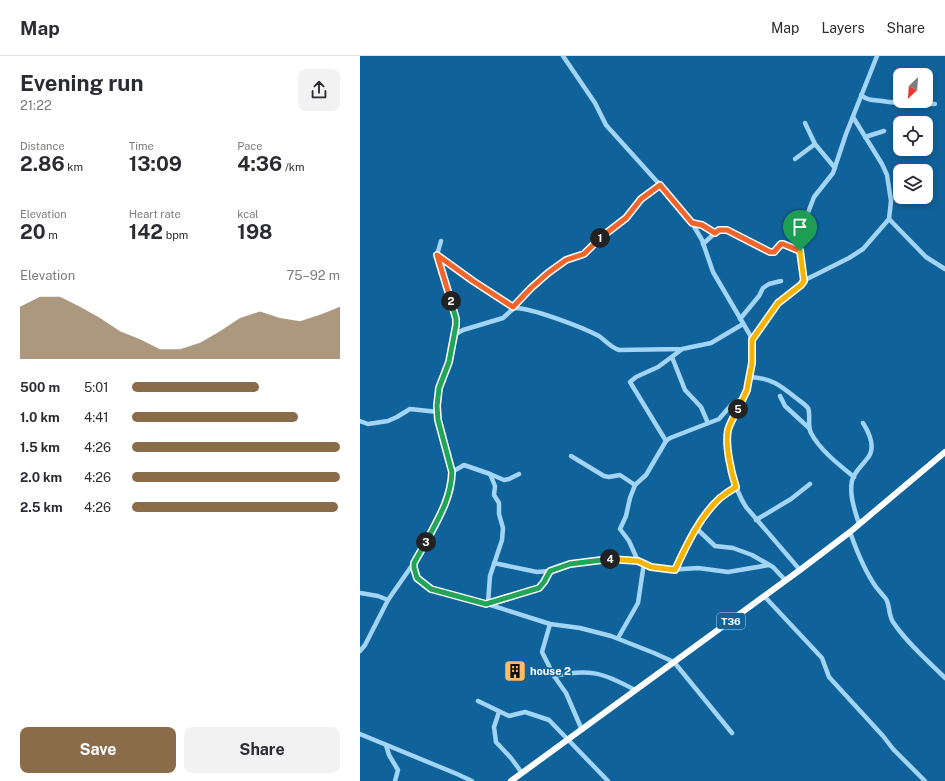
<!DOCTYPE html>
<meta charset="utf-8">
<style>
body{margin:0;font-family:"Public Sans",sans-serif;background:#f2f2f3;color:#2b2b33;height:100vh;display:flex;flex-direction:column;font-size:15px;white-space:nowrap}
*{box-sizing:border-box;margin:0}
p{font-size:13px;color:#7c7c81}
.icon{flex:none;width:22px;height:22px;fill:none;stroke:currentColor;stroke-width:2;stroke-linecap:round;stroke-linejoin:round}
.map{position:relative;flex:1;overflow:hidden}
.side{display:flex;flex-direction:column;background:#fff;width:360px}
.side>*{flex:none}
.needle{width:26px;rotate:205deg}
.tools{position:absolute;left:533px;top:12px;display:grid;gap:8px}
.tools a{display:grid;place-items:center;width:40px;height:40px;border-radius:8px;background:#fff;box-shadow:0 2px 6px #0003;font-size:20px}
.pin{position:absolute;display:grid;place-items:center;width:34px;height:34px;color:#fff;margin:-41px -17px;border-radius:50% 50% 50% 0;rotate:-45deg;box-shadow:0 0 4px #0007}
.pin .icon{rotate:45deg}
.km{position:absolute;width:20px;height:20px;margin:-10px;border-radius:50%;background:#222;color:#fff;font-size:11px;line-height:20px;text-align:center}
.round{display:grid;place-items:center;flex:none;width:42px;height:42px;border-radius:8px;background:#f2f2f3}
.summary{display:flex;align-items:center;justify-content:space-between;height:68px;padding:0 20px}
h1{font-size:22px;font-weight:700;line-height:30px}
.stats{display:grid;grid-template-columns:repeat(3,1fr);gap:6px;height:68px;padding:4px 20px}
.stats div{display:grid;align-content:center}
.stats b{font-size:20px;font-weight:700}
.stats small{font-size:11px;font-weight:400}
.stats p{font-size:11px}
.chart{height:112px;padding:8px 20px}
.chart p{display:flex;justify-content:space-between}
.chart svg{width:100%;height:72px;margin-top:4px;fill:#8a6c4a;opacity:.7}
.cta{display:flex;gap:8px;margin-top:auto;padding:8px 20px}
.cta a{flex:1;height:46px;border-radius:8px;background:#8a6c4a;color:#fff;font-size:16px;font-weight:700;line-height:46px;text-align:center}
.cta a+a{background:#f2f2f3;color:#2b2b33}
ul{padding:0 20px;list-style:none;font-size:13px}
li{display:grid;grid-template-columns:64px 48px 1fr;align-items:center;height:30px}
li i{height:10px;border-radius:5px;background:#8a6c4a}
header{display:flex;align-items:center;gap:24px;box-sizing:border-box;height:56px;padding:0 20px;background:#fff;border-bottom:1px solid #e1e1e2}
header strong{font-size:19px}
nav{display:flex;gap:22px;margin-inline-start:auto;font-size:14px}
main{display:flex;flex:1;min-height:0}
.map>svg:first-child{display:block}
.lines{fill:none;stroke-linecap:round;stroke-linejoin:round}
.minor{stroke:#a2d4f5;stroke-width:4.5}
.highway{stroke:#fff;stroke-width:6}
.split-1-casing{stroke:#fff;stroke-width:8}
.split-2-casing{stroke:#fff;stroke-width:8}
.split-3-casing{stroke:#fff;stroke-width:8}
.split-4-casing{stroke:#fff;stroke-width:8}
.split-5-casing{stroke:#fff;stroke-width:8}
.split-6-casing{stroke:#fff;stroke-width:8}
.split-1{stroke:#f0652b;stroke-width:5}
.split-2{stroke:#f0652b;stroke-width:5}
.split-3{stroke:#22a559;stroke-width:5}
.split-4{stroke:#22a559;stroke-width:5}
.split-5{stroke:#f5b400;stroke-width:5}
.split-6{stroke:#f5b400;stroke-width:5}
.labels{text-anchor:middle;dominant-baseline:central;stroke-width:3.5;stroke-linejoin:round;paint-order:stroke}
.shield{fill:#10629a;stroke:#b7d0e1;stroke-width:1}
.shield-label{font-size:10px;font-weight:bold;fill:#fff}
.poi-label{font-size:11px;font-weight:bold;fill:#fff;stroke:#10629a;text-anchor:start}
</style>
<header>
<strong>Map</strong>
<nav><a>Map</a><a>Layers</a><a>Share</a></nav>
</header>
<main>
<section class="side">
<div class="summary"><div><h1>Evening run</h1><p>21:22</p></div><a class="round"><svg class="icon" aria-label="share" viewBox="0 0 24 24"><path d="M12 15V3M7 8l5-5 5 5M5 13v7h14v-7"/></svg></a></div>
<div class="stats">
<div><p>Distance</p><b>2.86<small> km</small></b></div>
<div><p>Time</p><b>13:09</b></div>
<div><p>Pace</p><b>4:36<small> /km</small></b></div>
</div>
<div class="stats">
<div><p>Elevation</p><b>20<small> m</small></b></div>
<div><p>Heart rate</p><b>142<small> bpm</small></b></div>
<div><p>kcal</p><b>198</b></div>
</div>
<div class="chart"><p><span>Elevation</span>75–92 m</p>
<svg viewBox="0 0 160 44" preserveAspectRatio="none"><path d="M0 44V12L10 6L20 6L30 12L40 19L50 27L60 32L70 38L80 38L90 34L100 27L110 19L120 15L130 19L140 21L150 17L160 12V44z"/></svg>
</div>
<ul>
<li><b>500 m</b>5:01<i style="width:61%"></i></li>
<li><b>1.0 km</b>4:41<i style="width:80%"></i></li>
<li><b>1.5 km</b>4:26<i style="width:100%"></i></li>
<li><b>2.0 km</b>4:26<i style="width:100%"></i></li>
<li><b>2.5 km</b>4:26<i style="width:99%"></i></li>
</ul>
<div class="cta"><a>Save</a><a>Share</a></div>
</section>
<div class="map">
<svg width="585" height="725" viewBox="0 0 585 725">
<rect width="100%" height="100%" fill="#10629a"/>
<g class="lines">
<g class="minor">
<path d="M203,0L235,47L246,69L319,150L332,167L342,184L353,216L390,279C395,295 391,327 383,343C378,352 371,362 369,373C364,394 374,433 386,451L440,514"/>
<path d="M501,39C508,45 514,44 522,45C540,48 557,47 575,48"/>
<polyline points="445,67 455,88 475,112"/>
<polyline points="505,81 524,75"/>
<polyline points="435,103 455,88"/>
<polyline points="529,163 566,201 585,213"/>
<polyline points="332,167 342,169 355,177"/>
<polyline points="81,185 77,199 113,225 155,252"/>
<polyline points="343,188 355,177 363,173 410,197 414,196 423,188 440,195"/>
<polyline points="77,199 82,220 97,263 91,299 79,332 77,341 78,365 90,404 92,416 92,424 86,448 54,507 54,512 57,522 71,533 121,546 190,568 220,572 251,580 294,597 314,606 372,677"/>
<polyline points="443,225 489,202 503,193 529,163 531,145 527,119 522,108 493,61"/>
<polyline points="153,251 179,224 204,205 224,198 236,185 266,162 281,143 300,129"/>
<polyline points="380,263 399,240 403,232 409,228 421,225"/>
<path d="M94,279L103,274L143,262L154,252C170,251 224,272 239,280C246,285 250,291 259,294L322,293L351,287L383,268"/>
<polyline points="392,284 418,247 443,227 444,220 440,187 443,170 454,141 473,117 486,78 517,0"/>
<polyline points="312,301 325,334 341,351 348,367"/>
<path d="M390,321C411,322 420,329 436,342C440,345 445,348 448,352C451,359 447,369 451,377C460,394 478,408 494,421"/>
<polyline points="420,340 425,350 449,372"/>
<polyline points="0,365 8,368 28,365 37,361 50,353 78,356"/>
<polyline points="306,385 270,326 276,321 298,311 321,294"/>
<polyline points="211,400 244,420 249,421 260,419 275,429"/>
<polyline points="92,416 104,409 130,418 144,424 149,423 159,418"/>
<polyline points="396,464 431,443 450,428"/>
<path d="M499,468C495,455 489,439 492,425C494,416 501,411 506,404C517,393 510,378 503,367"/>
<polyline points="336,472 355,490 373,492 392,499 413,511 426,525"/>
<path d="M490,476C497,496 504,514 516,531C519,535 523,539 526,543C530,549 528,558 533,566C547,587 567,604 585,622"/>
<polyline points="278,505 269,485 260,473 266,460 270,442 275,429 286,419 306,385 310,382 359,363 372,348 384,342"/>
<polyline points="134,507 177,516 190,515 210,508 239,503 256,502 278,505 289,510 308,514 338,512 368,516 409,509"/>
<path d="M315,514C326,489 340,460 360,442C365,438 371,434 376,431"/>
<polyline points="0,537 18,540 28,544"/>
<polyline points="405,541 462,602 469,621 523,680 533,693 565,725"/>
<polyline points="128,547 130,520 142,484 143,472 139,458 139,447 134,439 135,430 130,418"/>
<polyline points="126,548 179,532 185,526 190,515"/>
<polyline points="190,568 182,596 194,620 206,637 222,674"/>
<polyline points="258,582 278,547 284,507"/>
<polyline points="0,595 5,589 28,544 53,508"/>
<path d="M194,620C229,612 244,617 275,634"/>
<polyline points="118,645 149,660 165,656 189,664 248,725"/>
<polyline points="139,656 134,671 136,686 151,702 162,717"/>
<polyline points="0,678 97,718 112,725"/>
<polyline points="26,689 29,699 38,714 35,725"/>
</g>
<polyline class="highway" points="151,725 440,514 490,476 585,396"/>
</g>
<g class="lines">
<g class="split-1-casing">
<polyline id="split-1" points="240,182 266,162 281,143 300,129 332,167 342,169 355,177 359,174 367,174 410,196 414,196 421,188 423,188 440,195"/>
</g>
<g class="split-2-casing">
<polyline id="split-2" points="91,245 77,199 113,225 153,251 171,232 188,217 206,204 224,198 240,182"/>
</g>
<g class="split-3-casing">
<path id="split-3" d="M66,486C78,463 91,443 92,416L78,364L77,350L79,332L89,306L96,269V263L91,245"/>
</g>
<g class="split-4-casing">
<polyline id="split-4" points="66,486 54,507 54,512 57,522 71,533 126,548 179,532 184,526 190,515 210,508 250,503"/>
</g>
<g class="split-5-casing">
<path id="split-5" d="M250,503L278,505L291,511L315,514C326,490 340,460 360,442C365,438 371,434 376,431C371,416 365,389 368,374C370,367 374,360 378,353"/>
</g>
<g class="split-6-casing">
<polyline id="split-6" points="378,353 387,334 388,328 392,307 392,284 418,247 441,229 444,225 440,195"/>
</g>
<use href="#split-1" class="split-1"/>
<use href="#split-2" class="split-2"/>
<use href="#split-3" class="split-3"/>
<use href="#split-4" class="split-4"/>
<use href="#split-5" class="split-5"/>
<use href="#split-6" class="split-6"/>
</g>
<defs>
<g id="building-square" transform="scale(1.15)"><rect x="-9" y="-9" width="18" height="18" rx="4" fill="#fb6" stroke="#10629a"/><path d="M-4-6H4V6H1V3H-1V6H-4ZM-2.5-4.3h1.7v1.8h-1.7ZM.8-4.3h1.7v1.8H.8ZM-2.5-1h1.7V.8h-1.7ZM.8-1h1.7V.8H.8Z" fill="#111"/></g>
</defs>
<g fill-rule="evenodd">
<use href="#building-square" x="155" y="615"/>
</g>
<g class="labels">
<rect class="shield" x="357" y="557" width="28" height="16" rx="3"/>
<g class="shield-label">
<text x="371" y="565">T36</text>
</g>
<g class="poi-label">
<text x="170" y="615">house 2</text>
</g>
</g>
</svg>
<div class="tools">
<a><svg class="needle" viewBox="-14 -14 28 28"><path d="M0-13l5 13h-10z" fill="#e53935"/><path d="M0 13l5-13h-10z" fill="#7c7c81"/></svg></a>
<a><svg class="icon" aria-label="locate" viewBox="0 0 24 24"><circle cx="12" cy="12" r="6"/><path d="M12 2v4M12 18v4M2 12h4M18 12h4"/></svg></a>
<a><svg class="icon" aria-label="layers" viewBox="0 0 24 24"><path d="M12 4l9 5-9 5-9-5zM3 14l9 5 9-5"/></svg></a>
</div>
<div class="pin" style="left:440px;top:195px;background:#1e9e55"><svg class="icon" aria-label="arrive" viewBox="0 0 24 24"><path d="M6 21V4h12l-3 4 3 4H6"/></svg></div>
<b class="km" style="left:240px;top:182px">1</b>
<b class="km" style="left:91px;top:245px">2</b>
<b class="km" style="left:66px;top:486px">3</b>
<b class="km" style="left:250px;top:503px">4</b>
<b class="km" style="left:378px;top:353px">5</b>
</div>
</main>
